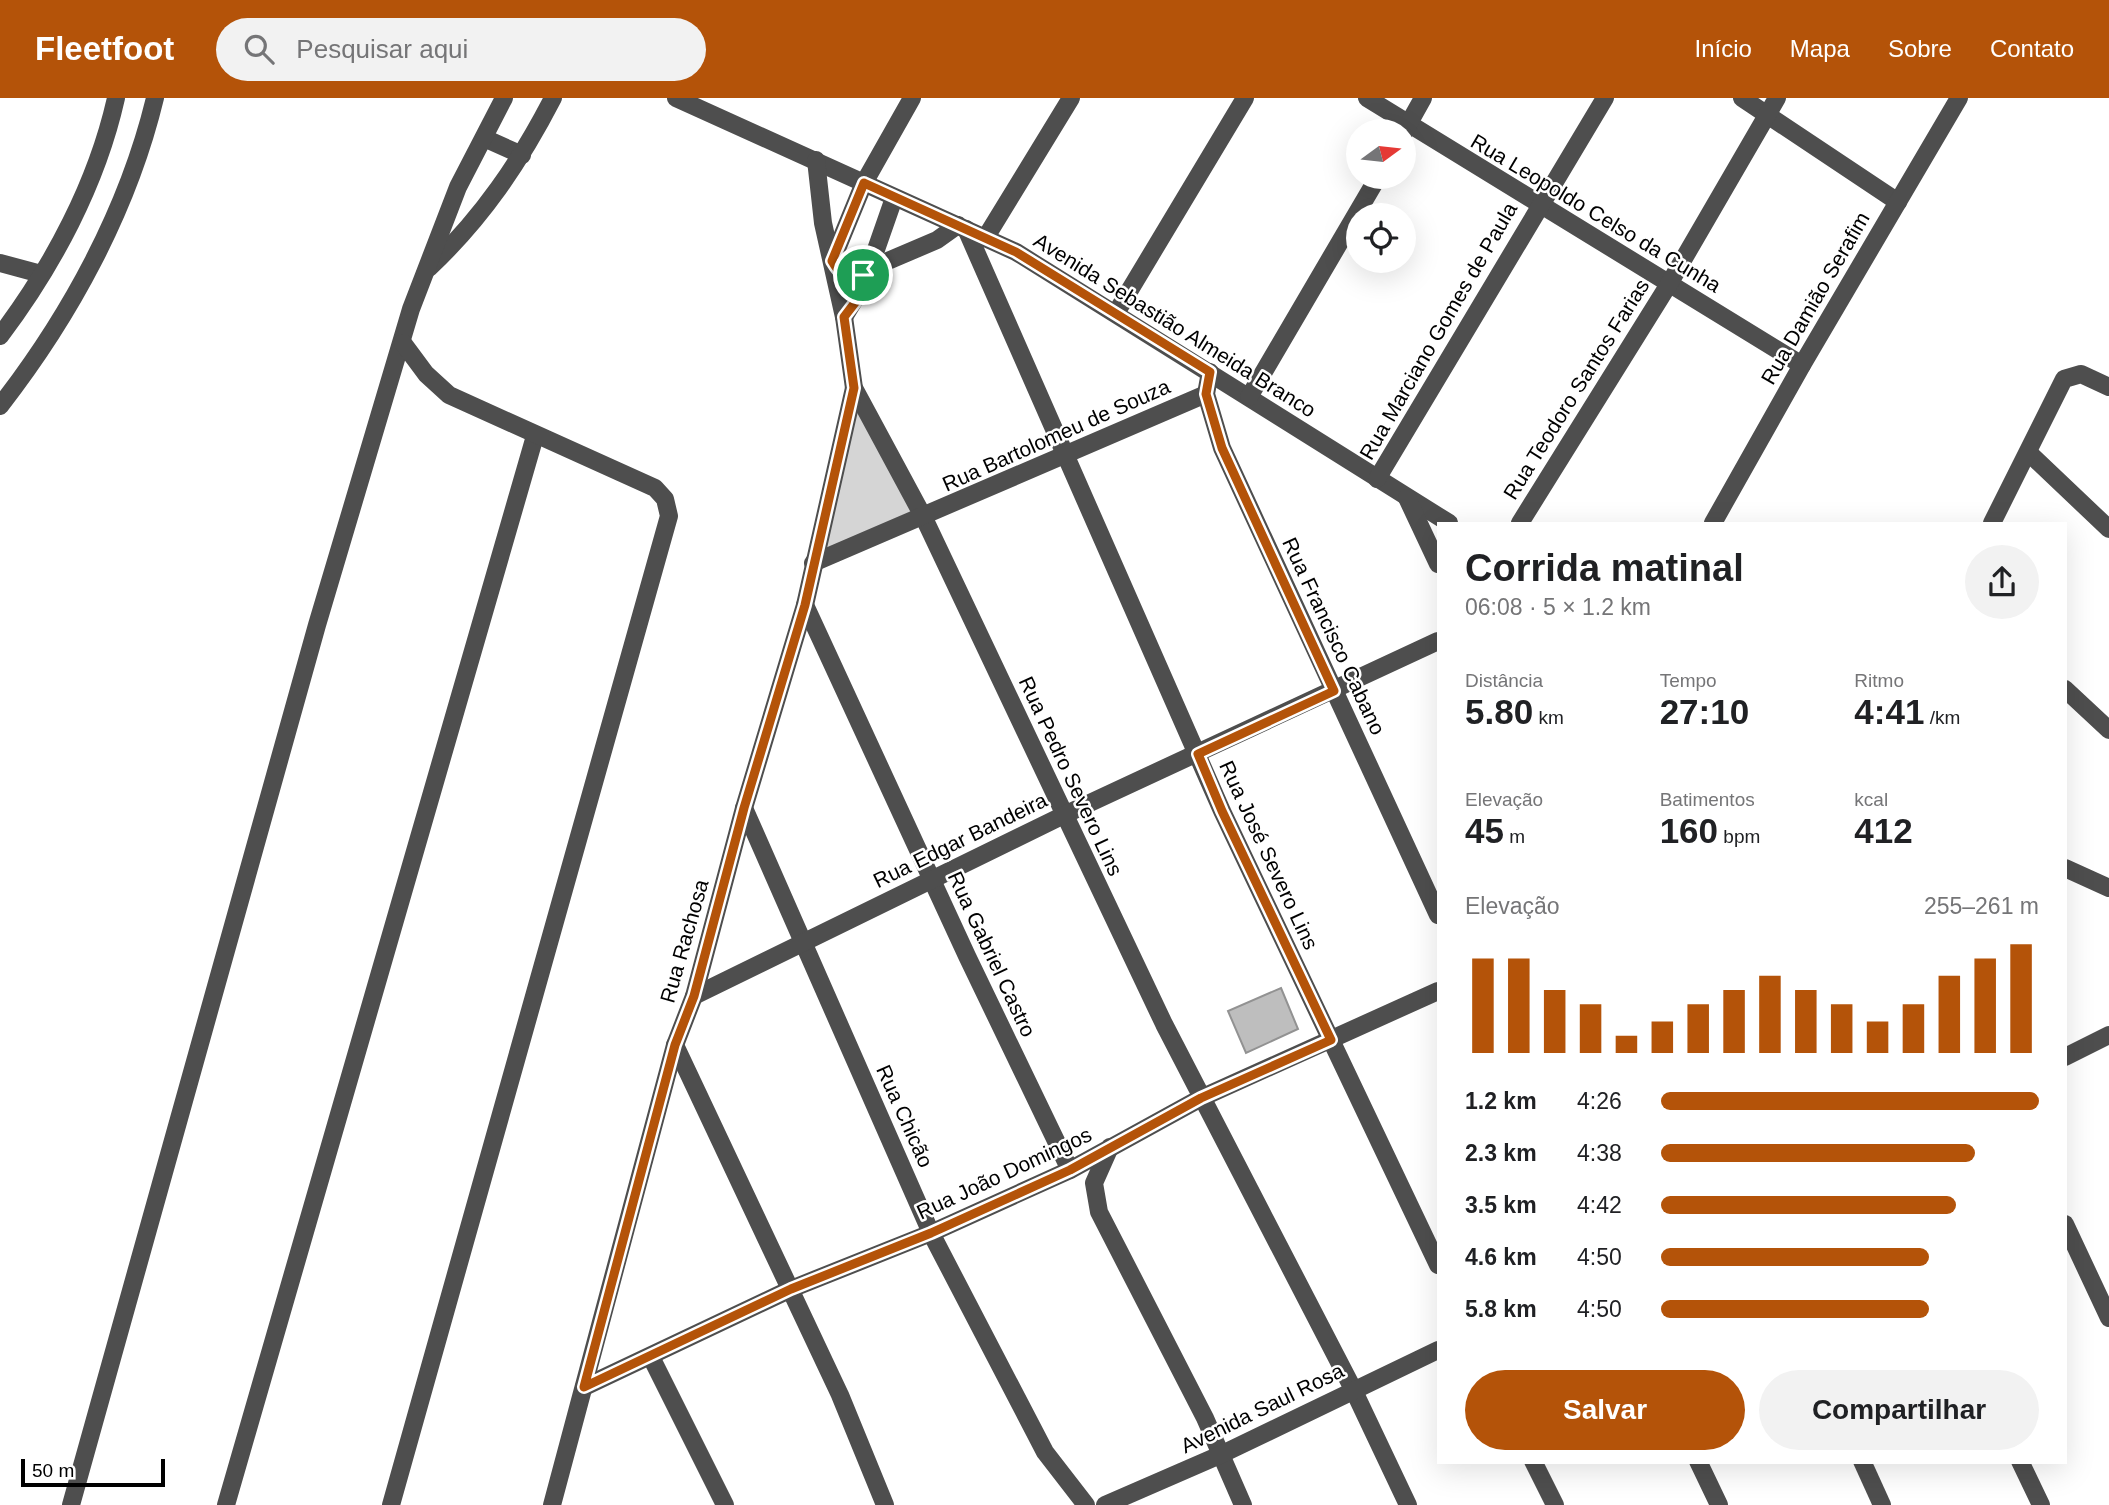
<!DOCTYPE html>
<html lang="pt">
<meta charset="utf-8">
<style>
body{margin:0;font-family:Arial,sans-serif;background:#f2f2f2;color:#202124;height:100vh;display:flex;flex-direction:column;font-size:26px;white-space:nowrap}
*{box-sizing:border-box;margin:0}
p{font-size:23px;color:#757577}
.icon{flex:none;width:38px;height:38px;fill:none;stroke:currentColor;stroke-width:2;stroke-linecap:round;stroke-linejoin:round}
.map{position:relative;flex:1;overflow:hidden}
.sheet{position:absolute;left:1437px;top:424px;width:630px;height:942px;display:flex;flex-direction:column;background:#fff;border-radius:0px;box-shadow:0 7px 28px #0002}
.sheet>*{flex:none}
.needle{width:46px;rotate:75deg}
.buttons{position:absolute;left:1346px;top:21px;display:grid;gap:14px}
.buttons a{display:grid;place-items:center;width:70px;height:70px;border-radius:50%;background:#fff;box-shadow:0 7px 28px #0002;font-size:35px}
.scale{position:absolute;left:21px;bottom:18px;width:144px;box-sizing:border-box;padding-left:7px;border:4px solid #000;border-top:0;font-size:19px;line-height:24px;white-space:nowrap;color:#000;-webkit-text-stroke:5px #fff;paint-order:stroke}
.pin{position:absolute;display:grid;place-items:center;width:60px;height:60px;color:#fff;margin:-30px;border:4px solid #fff;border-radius:50%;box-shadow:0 2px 7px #0007}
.round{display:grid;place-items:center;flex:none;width:74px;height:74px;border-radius:37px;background:#f2f2f2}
.head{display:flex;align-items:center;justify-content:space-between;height:119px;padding:0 28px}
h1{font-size:38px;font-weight:800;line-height:52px}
.metrics{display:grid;grid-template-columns:repeat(3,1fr);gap:10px;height:119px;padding:7px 28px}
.metrics div{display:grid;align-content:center}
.metrics b{font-size:35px;font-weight:800}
.metrics small{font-size:19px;font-weight:400}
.metrics p{font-size:19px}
.chart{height:196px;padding:14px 28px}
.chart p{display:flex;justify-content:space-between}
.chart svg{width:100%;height:126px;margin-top:7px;stroke:#b45309;stroke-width:6}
.button{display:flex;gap:14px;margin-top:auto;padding:14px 28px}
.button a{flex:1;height:80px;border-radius:42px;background:#b45309;color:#fff;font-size:28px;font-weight:800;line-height:80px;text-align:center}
.button a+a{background:#f2f2f2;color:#202124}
ul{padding:0 28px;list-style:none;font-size:23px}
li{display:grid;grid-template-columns:112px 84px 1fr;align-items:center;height:52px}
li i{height:18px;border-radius:9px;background:#b45309}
header{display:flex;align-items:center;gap:42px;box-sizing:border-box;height:98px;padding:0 35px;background:#b45309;color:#fff}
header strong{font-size:33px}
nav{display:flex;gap:38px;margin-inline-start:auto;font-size:24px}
.search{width:490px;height:63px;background:#f2f2f2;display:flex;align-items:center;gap:18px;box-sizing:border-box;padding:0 24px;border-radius:38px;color:#757577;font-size:26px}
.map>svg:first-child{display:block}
.green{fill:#d5d5d5}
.building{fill:#bebebe;stroke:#929292;stroke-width:2}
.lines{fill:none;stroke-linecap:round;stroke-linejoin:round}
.minor{stroke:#4e4e4e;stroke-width:18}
.route-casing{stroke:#fff;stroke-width:14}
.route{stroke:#b45309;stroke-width:9}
.labels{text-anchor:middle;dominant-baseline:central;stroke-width:5;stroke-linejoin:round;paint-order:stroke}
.street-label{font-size:21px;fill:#000;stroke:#fff}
</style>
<header>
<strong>Fleetfoot</strong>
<div class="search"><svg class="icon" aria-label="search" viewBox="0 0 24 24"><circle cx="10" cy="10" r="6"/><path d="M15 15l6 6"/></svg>Pesquisar aqui</div>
<nav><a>Início</a><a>Mapa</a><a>Sobre</a><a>Contato</a></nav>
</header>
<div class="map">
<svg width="2109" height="1407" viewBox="0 0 2109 1407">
<rect width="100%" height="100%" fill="#fff"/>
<polygon class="green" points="856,311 912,413 825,452"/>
<polygon class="building" points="1281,890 1298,931 1246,955 1228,913"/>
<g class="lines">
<g class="minor">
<polyline points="676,0 1016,154 1449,425"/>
<polyline points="912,0 864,85 832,163 841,177 860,179 869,171 937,142 958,127"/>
<polyline points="1367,0 1802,267"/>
<polyline points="1742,0 1898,104"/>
<polyline points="1404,34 1423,0"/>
<polyline points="484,40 522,57"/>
<polyline points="816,62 823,125 844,219 854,290 924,420 1164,926 1353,1291 1408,1407"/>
<polyline points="966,131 1222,713 1438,1167"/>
<polyline points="986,139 1071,0"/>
<polyline points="0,165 41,176"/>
<path d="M429,170C482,120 520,64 553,0"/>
<polyline points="1116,215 1245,0"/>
<polyline points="844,219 864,186 894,100"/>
<path d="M0,238C53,168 97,85 116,0"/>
<polyline points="1210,274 1206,296 1222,350 1438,817"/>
<polyline points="1249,299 1378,79"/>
<path d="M0,308C70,218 128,112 155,0"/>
<polyline points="2029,355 2109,431"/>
<polyline points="1377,381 1605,0"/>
<polyline points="1407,400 1438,466"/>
<polyline points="1520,425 1669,186 1777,0"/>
<polyline points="1713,425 1802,267 1959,0"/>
<polyline points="1992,425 2064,281 2081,276 2109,289"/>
<polyline points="813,465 1206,296"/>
<polyline points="805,507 967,858 1070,1072"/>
<polyline points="2065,591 2109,632"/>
<polyline points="744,710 931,1135 1045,1354 1086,1407"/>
<polyline points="2065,770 2109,790"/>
<polyline points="694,898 1064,717 1438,543"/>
<polyline points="675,947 840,1297 885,1407"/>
<polyline points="2065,959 2109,937"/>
<polyline points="1110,1049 1094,1085 1099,1114 1205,1320 1243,1407"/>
<polyline points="2065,1126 2109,1220"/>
<polyline points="651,1259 725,1407"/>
<polyline points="584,1289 791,1191 931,1135 1070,1072 1201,1000 1438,893"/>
<polyline points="1533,1363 1555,1407"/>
<polyline points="1698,1363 1719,1407"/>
<polyline points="1862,1363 1882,1407"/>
<polyline points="2020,1363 2041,1407"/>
<polyline points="71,1407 317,527 411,211 458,89 504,0"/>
<polyline points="226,1407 535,338"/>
<polyline points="391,1407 669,418 665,401 655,390 449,297 426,276 403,245"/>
<polyline points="552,1407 675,947 694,898 744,710 805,507 854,290"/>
<polyline points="1105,1407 1220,1357 1438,1252"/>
</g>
</g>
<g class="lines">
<g class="route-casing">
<path id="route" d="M864,85L1016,154L1210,274L1206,296L1222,350L1334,593L1198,656L1222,713L1331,942L1201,1000L1070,1072L931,1135L791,1191L584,1289L675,947L694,898L744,710L805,507L854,290L844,219L857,202L869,171L860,179C845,182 839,175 832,163Z"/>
</g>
<use href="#route" class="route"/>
</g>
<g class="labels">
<g class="street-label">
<text transform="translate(1596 115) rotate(31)">Rua Leopoldo Celso da Cunha</text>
<text transform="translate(1815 200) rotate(-60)">Rua Damião Serafim</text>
<text transform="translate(1175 227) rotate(32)">Avenida Sebastião Almeida Branco</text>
<text transform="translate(1438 233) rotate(-60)">Rua Marciano Gomes de Paula</text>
<text transform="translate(1576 291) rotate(-58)">Rua Teodoro Santos Farias</text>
<text transform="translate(1056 337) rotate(-24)">Rua Bartolomeu de Souza</text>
<text transform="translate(1334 538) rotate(65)">Rua Francisco Cabano</text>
<text transform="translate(1071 678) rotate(65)">Rua Pedro Severo Lins</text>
<text transform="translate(960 742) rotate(-26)">Rua Edgar Bandeira</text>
<text transform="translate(1269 757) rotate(65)">Rua José Severo Lins</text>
<text transform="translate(684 843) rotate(-74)">Rua Rachosa</text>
<text transform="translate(992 856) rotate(65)">Rua Gabriel Castro</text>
<text transform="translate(905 1018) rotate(66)">Rua Chicão</text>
<text transform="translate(1004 1075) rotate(-25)">Rua João Domingos</text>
<text transform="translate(1262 1310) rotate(-26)">Avenida Saul Rosa</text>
</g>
</g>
</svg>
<div class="buttons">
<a><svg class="needle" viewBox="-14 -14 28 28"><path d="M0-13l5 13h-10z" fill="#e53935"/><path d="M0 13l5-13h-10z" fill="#757577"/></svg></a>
<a><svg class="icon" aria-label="locate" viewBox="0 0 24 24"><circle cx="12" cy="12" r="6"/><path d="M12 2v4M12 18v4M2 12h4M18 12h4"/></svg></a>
</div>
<div class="scale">50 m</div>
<div class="pin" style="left:863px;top:177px;background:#1e9e55"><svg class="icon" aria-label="arrive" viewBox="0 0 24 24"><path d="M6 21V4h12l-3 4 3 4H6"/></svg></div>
<section class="sheet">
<div class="head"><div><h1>Corrida matinal</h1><p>06:08 · 5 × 1.2 km</p></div><a class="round"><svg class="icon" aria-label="share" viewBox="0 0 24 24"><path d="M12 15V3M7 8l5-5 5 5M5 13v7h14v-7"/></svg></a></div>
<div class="metrics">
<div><p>Distância</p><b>5.80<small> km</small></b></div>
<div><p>Tempo</p><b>27:10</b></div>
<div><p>Ritmo</p><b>4:41<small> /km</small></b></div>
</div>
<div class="metrics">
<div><p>Elevação</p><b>45<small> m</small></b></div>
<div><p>Batimentos</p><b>160<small> bpm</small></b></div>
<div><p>kcal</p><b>412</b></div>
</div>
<div class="chart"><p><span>Elevação</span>255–261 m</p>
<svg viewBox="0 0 160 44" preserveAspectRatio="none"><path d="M5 44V11M15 44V11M25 44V22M35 44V27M45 44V38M55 44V33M65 44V27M75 44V22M85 44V17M95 44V22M105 44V27M115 44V33M125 44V27M135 44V17M145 44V11M155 44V6"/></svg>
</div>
<ul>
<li><b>1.2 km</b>4:26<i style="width:100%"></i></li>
<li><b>2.3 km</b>4:38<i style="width:83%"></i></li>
<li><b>3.5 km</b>4:42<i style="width:78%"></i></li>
<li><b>4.6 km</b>4:50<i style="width:71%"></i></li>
<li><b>5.8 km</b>4:50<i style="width:71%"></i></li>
</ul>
<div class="button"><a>Salvar</a><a>Compartilhar</a></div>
</section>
</div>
